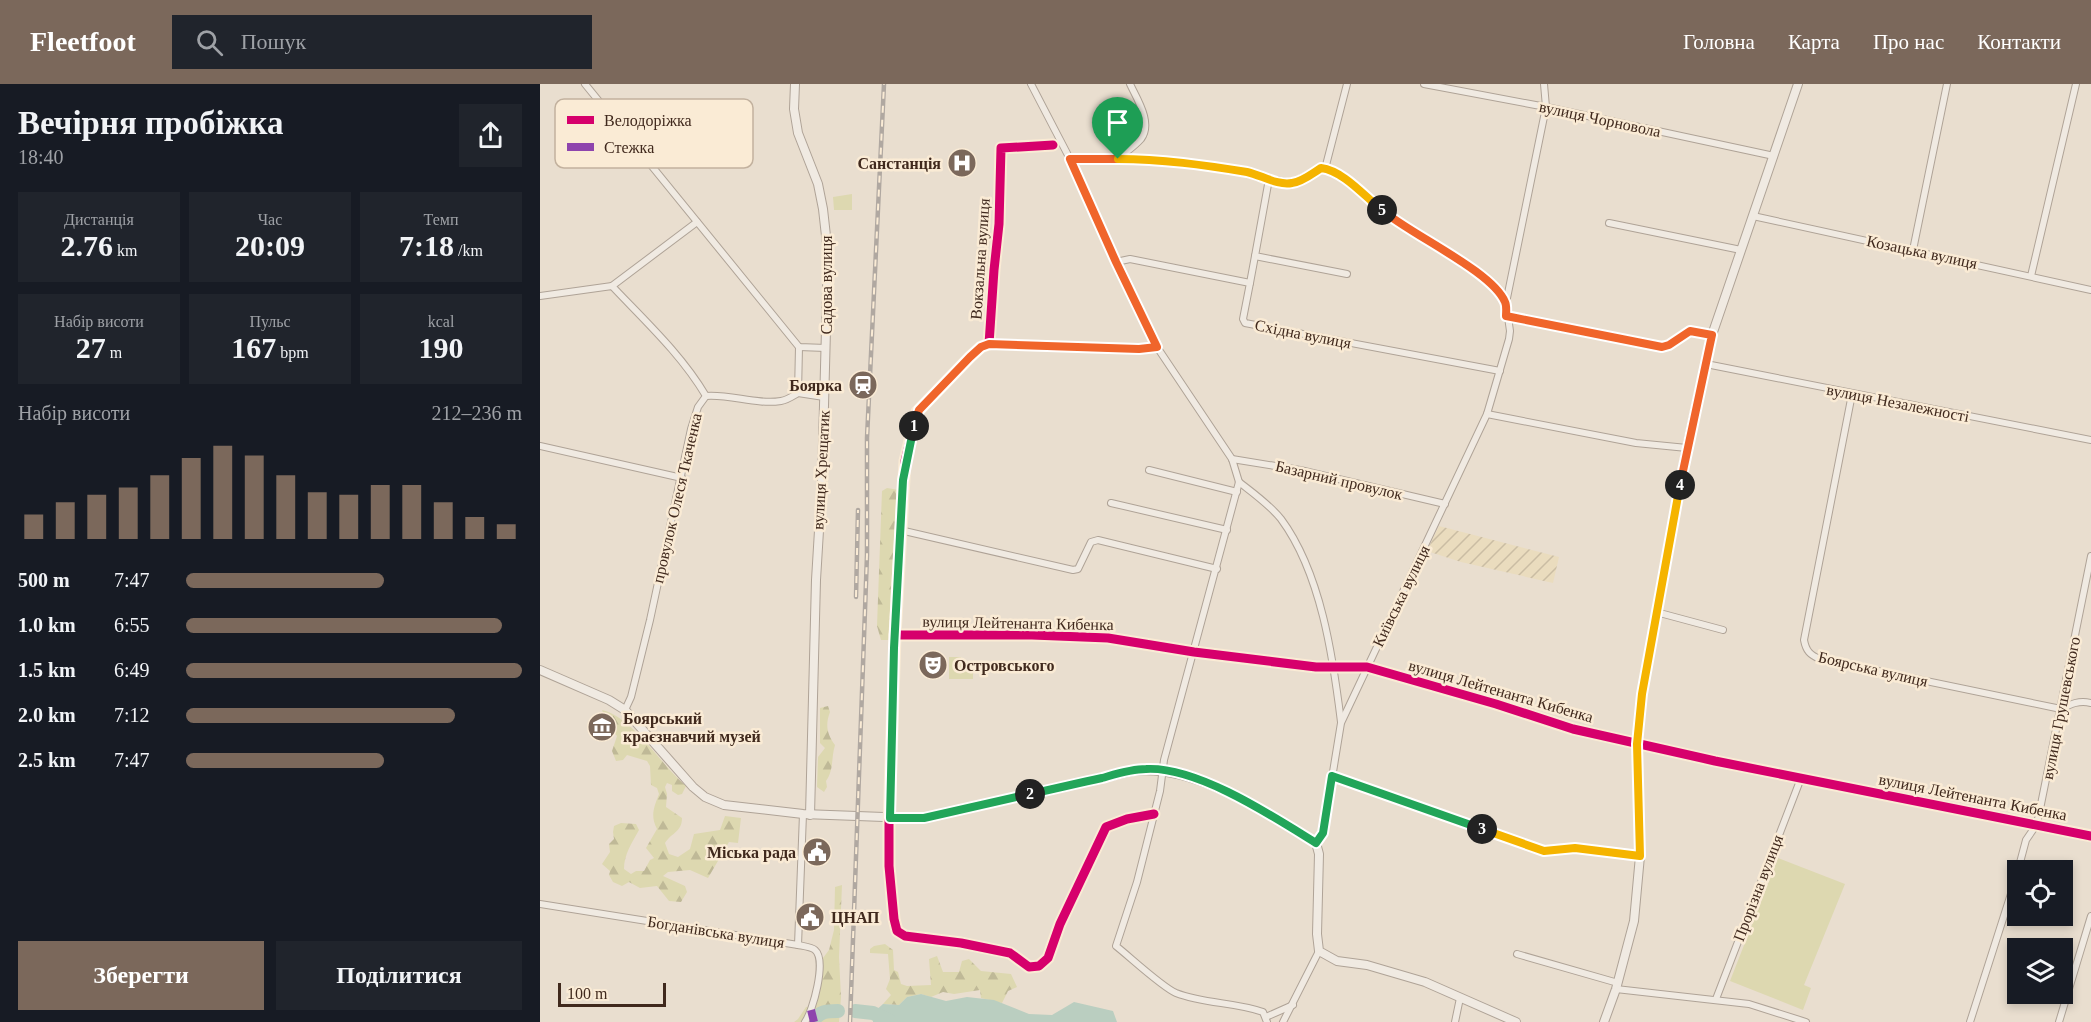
<!DOCTYPE html>
<html lang="uk">
<meta charset="utf-8">
<style>
body{margin:0;font-family:Georgia,serif;background:#20242c;color:#f1f3f6;height:100vh;display:flex;flex-direction:column;font-size:22px;white-space:nowrap}
*{box-sizing:border-box;margin:0}
p{font-size:20px;color:#9ea1a6}
.icon{flex:none;width:33px;height:33px;fill:none;stroke:currentColor;stroke-width:2;stroke-linecap:round;stroke-linejoin:round}
.map{position:relative;flex:1;overflow:hidden}
.sheet{display:flex;flex-direction:column;background:#171b24;width:540px}
.sheet>*{flex:none}
.tools{position:absolute;left:1467px;top:776px;display:grid;gap:12px}
.tools a{display:grid;place-items:center;width:66px;height:66px;border-radius:0px;background:#171b24;box-shadow:0 3px 9px #0003;font-size:30px}
.scale{position:absolute;left:18px;bottom:15px;width:108px;box-sizing:border-box;padding-left:6px;border:3px solid #40291d;border-top:0;font-size:16px;line-height:21px;white-space:nowrap;color:#40291d;-webkit-text-stroke:4px #faebd5;paint-order:stroke}
.pin{position:absolute;display:grid;place-items:center;width:51px;height:51px;color:#fff;margin:-62px -26px;border-radius:50% 50% 50% 0;rotate:-45deg;box-shadow:0 0 6px #0007}
.pin .icon{rotate:45deg}
.km{position:absolute;width:30px;height:30px;margin:-15px;border-radius:50%;background:#222;color:#fff;font-size:16px;line-height:30px;text-align:center}
.round{display:grid;place-items:center;flex:none;width:63px;height:63px;border-radius:0px;background:#20242c}
.head{display:flex;align-items:center;justify-content:space-between;height:102px;padding:0 18px}
h1{font-size:33px;font-weight:600;line-height:45px}
.stats{display:grid;grid-template-columns:repeat(3,1fr);gap:9px;height:102px;padding:6px 18px}
.stats div{display:grid;align-content:center;border-radius:0px;background:#20242c;text-align:center}
.stats b{font-size:30px;font-weight:600}
.stats small{font-size:16px;font-weight:400}
.stats p{font-size:16px}
.chart{height:168px;padding:12px 18px}
.chart p{display:flex;justify-content:space-between}
.chart svg{width:100%;height:108px;margin-top:6px;stroke:#7b685b;stroke-width:6}
.action{display:flex;gap:12px;margin-top:auto;padding:12px 18px}
.action a{flex:1;height:69px;border-radius:0px;background:#7b685b;color:#fff;font-size:24px;font-weight:600;line-height:69px;text-align:center}
.action a+a{background:#20242c;color:#f1f3f6}
ul{padding:0 18px;list-style:none;font-size:20px}
li{display:grid;grid-template-columns:96px 72px 1fr;align-items:center;height:45px}
li i{height:15px;border-radius:8px;background:#7b685b}
header{display:flex;align-items:center;gap:36px;box-sizing:border-box;height:84px;padding:0 30px;background:#7b685b;color:#fff}
header strong{font-size:28px}
nav{display:flex;gap:33px;margin-inline-start:auto;font-size:21px}
.search{width:420px;height:54px;background:#20242c;display:flex;align-items:center;gap:15px;box-sizing:border-box;padding:0 21px;border-radius:0px;color:#9ea1a6;font-size:22px}
main{display:flex;flex:1;min-height:0}
.map>svg:first-child{display:block}
.farmland{fill:url(#farmland-furrows)}
.forest{fill:url(#forest-firs)}
.green{fill:#ddd8b0}
.water{fill:#bacec0}
.lines{fill:none;stroke-linecap:round;stroke-linejoin:round}
.river{stroke:#bacec0;stroke-width:14}
.minor-casing{stroke:#afa397;stroke-width:8}
.tertiary-casing{stroke:#afa397;stroke-width:10}
.minor{stroke:#f0eae2;stroke-width:6}
.tertiary{stroke:#f0eae2;stroke-width:8}
.rail-casing{stroke:#b0a8a1;stroke-width:4.5}
.rail{stroke:#faebd5;stroke-width:2;stroke-dasharray:7;stroke-linecap:butt}
.quiet{stroke:#8e44ad;stroke-width:8;stroke-dasharray:15 8;stroke-linecap:butt}
.cycleway-casing{stroke:#faebd5;stroke-width:13}
.cycleway{stroke:#d6006c;stroke-width:9}
.split-1-casing{stroke:#fff;stroke-width:12}
.split-2-casing{stroke:#fff;stroke-width:12}
.split-3-casing{stroke:#fff;stroke-width:12}
.split-4-casing{stroke:#fff;stroke-width:12}
.split-5-casing{stroke:#fff;stroke-width:12}
.split-6-casing{stroke:#fff;stroke-width:12}
.split-1{stroke:#f0652b;stroke-width:8}
.split-2{stroke:#22a559;stroke-width:8}
.split-3{stroke:#22a559;stroke-width:8}
.split-4{stroke:#f5b400;stroke-width:8}
.split-5{stroke:#f0652b;stroke-width:8}
.split-6{stroke:#f5b400;stroke-width:8}
.labels{text-anchor:middle;dominant-baseline:central;stroke-width:5;stroke-linejoin:round;paint-order:stroke}
.street-label{font-size:16px;fill:#40291d;stroke:#faebd5}
.poi-label{font-size:16px;font-weight:bold;fill:#40291d;stroke:#faebd5;text-anchor:end}
.key{fill:#faebd5;stroke:#c2b19e;stroke-width:1.5}
.key-label{font-size:16px;fill:#40291d}
</style>
<header>
<strong>Fleetfoot</strong>
<div class="search"><svg class="icon" aria-label="search" viewBox="0 0 24 24"><circle cx="10" cy="10" r="6"/><path d="M15 15l6 6"/></svg>Пошук</div>
<nav><a>Головна</a><a>Карта</a><a>Про нас</a><a>Контакти</a></nav>
</header>
<main>
<section class="sheet">
<div class="head"><div><h1>Вечірня пробіжка</h1><p>18:40</p></div><a class="round"><svg class="icon" aria-label="share" viewBox="0 0 24 24"><path d="M12 15V3M7 8l5-5 5 5M5 13v7h14v-7"/></svg></a></div>
<div class="stats">
<div><p>Дистанція</p><b>2.76<small> km</small></b></div>
<div><p>Час</p><b>20:09</b></div>
<div><p>Темп</p><b>7:18<small> /km</small></b></div>
</div>
<div class="stats">
<div><p>Набір висоти</p><b>27<small> m</small></b></div>
<div><p>Пульс</p><b>167<small> bpm</small></b></div>
<div><p>kcal</p><b>190</b></div>
</div>
<div class="chart"><p><span>Набір висоти</span>212–236 m</p>
<svg viewBox="0 0 160 44" preserveAspectRatio="none"><path d="M5 44V34M15 44V29M25 44V26M35 44V23M45 44V18M55 44V11M65 44V6M75 44V10M85 44V18M95 44V25M105 44V26M115 44V22M125 44V22M135 44V29M145 44V35M155 44V38"/></svg>
</div>
<ul>
<li><b>500 m</b>7:47<i style="width:59%"></i></li>
<li><b>1.0 km</b>6:55<i style="width:94%"></i></li>
<li><b>1.5 km</b>6:49<i style="width:100%"></i></li>
<li><b>2.0 km</b>7:12<i style="width:80%"></i></li>
<li><b>2.5 km</b>7:47<i style="width:59%"></i></li>
</ul>
<div class="action"><a>Зберегти</a><a>Поділитися</a></div>
</section>
<div class="map">
<svg width="1551" height="938" viewBox="0 0 1551 938">
<defs>
<pattern id="farmland-furrows" width="10" height="10" patternUnits="userSpaceOnUse" patternTransform="scale(1.5)"><rect width="10" height="10" fill="#eadcbe"/><path d="M-1 1l2-2M0 10L10 0M9 11l2-2" fill="none" stroke="#cabda3"/></pattern>
<pattern id="forest-firs" width="22" height="20" patternUnits="userSpaceOnUse" patternTransform="scale(1.5)"><rect width="22" height="20" fill="#ddd8b0"/><path d="M5 1l3.5 6h-7zM16 11l3.5 6h-7z" fill="#bfb997"/></pattern>
</defs>
<rect width="100%" height="100%" fill="#e9decf"/>
<polygon class="farmland" points="899,442 1019,473 1013,499 921,478 887,467"/>
<g class="forest">
<polygon points="347,404 359,406 350,556 341,556 337,542 342,407"/>
<path d="M288,622L290,628C285,641 287,650 295,661C291,674 294,686 286,697L287,703L284,708L277,703L278,673L285,664L280,659V624Z"/>
<path d="M62,626C94,634 120,680 146,702L142,710L138,711L132,707V701L127,699L125,703L127,710L126,723L142,734C142,748 131,749 125,759L129,770L138,773L150,765L154,750L180,746L185,732L201,734L198,759L189,758L168,794L150,786L128,788L123,792L145,802L147,808L141,818L129,817L117,802L100,804L89,798L82,802L73,798L69,791L70,787L62,780L70,768L69,760L74,755L73,748L74,742L81,739L96,740L99,746C92,759 84,770 84,785L91,790L96,787H104L110,776L114,774L106,764L117,745C110,732 114,723 119,710L117,704L111,701L110,682L107,677L87,671L83,676L76,677L72,667L77,652L69,643Z"/>
<polygon points="302,801 299,873 301,913 299,938 254,938 258,935 266,923 276,921 283,874 289,866 294,846 295,803"/>
<polygon points="345,860 353,866 354,886 358,888 361,900 367,902 391,901 389,875 397,872 403,888 419,888 422,877 429,875 441,887 471,890 477,903 468,907 462,919 441,914 440,906 414,910 403,908 391,913 381,910 367,913 359,921 343,920 351,911 346,905 350,895 348,870 330,869 330,865 334,862"/>
</g>
<g class="green">
<polygon points="312,110 312,126 294,126 293,113"/>
<polygon points="409,573 421,573 421,579 433,579 433,595 409,595"/>
<polygon points="1238,774 1305,800 1264,901 1271,904 1263,926 1190,897"/>
</g>
<polygon class="water" points="381,910 406,917 427,913 454,916 489,930 512,931 534,918 573,927 577,938 333,938 333,929 343,920 359,921 367,913"/>
<g class="lines">
<g class="river">
<polyline points="315,927 333,929 351,938"/>
<path d="M272,938C280,927 286,927 298,927"/>
</g>
<g class="minor-casing">
<g id="minor">
<polyline points="45,0 259,263 286,264"/>
<path d="M491,0L530,75L576,178L617,263L692,375L699,398L624,676L620,707L597,798L576,862C590,873 622,903 636,909C664,920 695,918 723,928L727,938"/>
<polyline points="884,0 1006,23 1234,72"/>
<polyline points="513,61 461,64 459,140 454,186 449,260 441,263 430,273 377,328 365,377 355,551 349,740 349,782 354,835 357,847 365,852 421,859 470,869 489,883 499,882 508,874 520,840 566,743 587,735 614,730"/>
<path d="M579,74C586,68 595,62 601,55C613,39 597,15 590,0"/>
<path d="M530,75C582,75 633,76 684,84C699,87 715,89 729,95"/>
<polyline points="785,85 807,0"/>
<polyline points="1213,132 1551,206"/>
<polyline points="1069,139 1201,166"/>
<polyline points="1373,166 1407,0"/>
<polyline points="576,178 590,175 710,199 703,235 705,239 960,287"/>
<polyline points="807,190 715,172 729,95 752,99 781,84 790,87 803,94 845,130 946,194 966,219"/>
<polyline points="1491,192 1536,0"/>
<polyline points="710,199 715,172"/>
<polyline points="72,202 157,138"/>
<path d="M0,212L72,202C105,237 141,270 166,312"/>
<polyline points="966,232 1121,263 1129,261 1150,247 1172,251"/>
<polyline points="449,260 599,265 617,263"/>
<polyline points="259,263 258,309 284,313"/>
<polyline points="1166,280 1551,356"/>
<path d="M1312,310L1264,556C1266,567 1270,571 1280,575L1521,625C1531,620 1539,616 1551,619"/>
<path d="M166,312C191,310 216,321 241,317C247,316 253,312 258,309"/>
<polyline points="947,330 1096,359 1147,364"/>
<polyline points="0,362 142,394"/>
<polyline points="692,375 760,386 905,420"/>
<polyline points="609,386 697,408"/>
<path d="M699,398C713,409 730,421 741,435C781,489 793,573 801,638"/>
<polyline points="571,419 687,446"/>
<polyline points="360,446 533,486 538,485 551,458 558,456 677,485"/>
<polyline points="1116,528 1183,546"/>
<polyline points="355,551 492,551 568,554 654,568 776,583 827,583 956,620 1033,645 1175,677 1551,752"/>
<polyline points="85,626 91,613 110,536 151,345 158,323 166,312"/>
<polyline points="792,692 1004,767 1035,764 1100,772"/>
<polyline points="776,759 783,749 801,639 947,330 969,255 970,247 966,219 1006,23 1004,0"/>
<polyline points="1478,786 1486,756 1497,740 1551,472"/>
<polyline points="0,820 258,861 263,730"/>
<path d="M258,861C263,862 272,863 275,866C287,876 273,927 265,938"/>
<polyline points="977,870 1078,899"/>
<polyline points="1076,905 1209,920 1266,938"/>
<polyline points="1176,915 1261,694"/>
<polyline points="726,933 753,921"/>
<polyline points="743,938 779,867"/>
<polyline points="915,938 920,914"/>
<polyline points="1430,938 1478,788"/>
<polyline points="1519,938 1551,832"/>
</g>
</g>
<g class="tertiary-casing">
<g id="tertiary">
<polyline points="255,0 254,25 258,49 278,100 283,125 288,170 282,397 276,496 270,731"/>
<path d="M0,586L69,616L85,626L153,703L165,713L184,721L263,730L371,734H384L592,687C654,679 725,728 776,759L779,770L777,850L779,867L797,877L827,881L885,898L976,938"/>
<polyline points="1064,938 1076,905 1094,837 1100,772 1097,660 1102,610 1147,364 1172,251 1258,0"/>
</g>
</g>
<use href="#minor" class="minor"/>
<use href="#tertiary" class="tertiary"/>
<g class="rail-casing">
<g id="rail">
<polyline points="316,513 318,426"/>
<polyline points="310,938 327,471 327,354 344,0"/>
</g>
</g>
<use href="#rail" class="rail"/>
<polyline class="quiet" points="271,926 274,938"/>
<g class="cycleway-casing">
<g id="cycleway">
<polyline points="513,61 461,64 459,140 454,186 449,260 441,263 430,273 377,328 365,377 355,551 349,740 349,782 354,835 357,847 365,852 421,859 470,869 489,883 499,882 508,874 520,840 566,743 587,735 614,730"/>
<polyline points="355,551 492,551 568,554 654,568 776,583 827,583 956,620 1033,645 1175,677 1551,752"/>
</g>
</g>
<use href="#cycleway" class="cycleway"/>
</g>
<g class="lines">
<g class="split-1-casing">
<polyline id="split-1" points="374,342 379,326 430,273 441,263 449,260 599,265 617,263 576,178 530,75 578,75"/>
</g>
<g class="split-2-casing">
<polyline id="split-2" points="374,342 363,396 354,564 350,734 384,734 490,710"/>
</g>
<g class="split-3-casing">
<path id="split-3" d="M490,710C514,705 538,699 562,694C576,690 591,685 606,685C657,682 734,733 776,759L783,749L792,692L942,745"/>
</g>
<g class="split-4-casing">
<polyline id="split-4" points="942,745 1004,767 1035,764 1100,772 1097,660 1102,610 1140,401"/>
</g>
<g class="split-5-casing">
<path id="split-5" d="M842,126C871,151 952,187 965,218C967,222 966,228 966,232L1122,263L1129,261L1150,247L1172,251L1140,401"/>
</g>
<g class="split-6-casing">
<path id="split-6" d="M578,75C622,75 664,81 707,88C721,91 738,102 752,99C762,98 773,89 781,84C804,87 825,113 842,126"/>
</g>
<use href="#split-1" class="split-1"/>
<use href="#split-2" class="split-2"/>
<use href="#split-3" class="split-3"/>
<use href="#split-4" class="split-4"/>
<use href="#split-5" class="split-5"/>
<use href="#split-6" class="split-6"/>
</g>
<defs>
<g id="hospital-disc" transform="scale(1.5)"><circle r="9.5" fill="#7b685b" stroke="#faebd5"/><path d="M-5-5h3v3.5h4V-5h3V5h-3V1.5h-4V5h-3Z" fill="#fff"/></g>
<g id="station-disc" transform="scale(1.5)"><circle r="9.5" fill="#7b685b" stroke="#faebd5"/><path d="M-3-6H3Q5-6 5-4V2Q5 4 3 4L4.5 6H3L1.5 4h-3L-3 6H-4.5L-3 4Q-5 4-5 2V-4Q-5-6-3-6ZM-3.5-4v3h7v-3ZM-3.5 1v1.5H-2V1ZM2 1v1.5H3.5V1Z" fill="#fff"/></g>
<g id="theatre-disc" transform="scale(1.5)"><circle r="9.5" fill="#7b685b" stroke="#faebd5"/><path d="M-5-5.5Q0-4 5-5.5V0Q5 5 0 6Q-5 5-5 0ZM-3.3-2.5H-1v1.5H-3.3ZM1-2.5H3.3v1.5H1ZM-2.8 1Q0 5.5 2.8 1Z" fill="#fff"/></g>
<g id="museum-disc" transform="scale(1.5)"><circle r="9.5" fill="#7b685b" stroke="#faebd5"/><path d="M0-6L6-3V-2H-6V-3ZM-5-1h2V3h-2ZM-1-1h2V3h-2ZM3-1h2V3H3ZM-6 4H6V6H-6Z" fill="#fff"/></g>
<g id="civic-disc" transform="scale(1.5)"><circle r="9.5" fill="#7b685b" stroke="#faebd5"/><path d="M-.6-6.5H3V-4.5H.6V-3L4-1V1h2V6H-6V1h2V-1L-.6-3ZM-1.2 2.5V6h2.4V2.5Z" fill="#fff"/></g>
</defs>
<g fill-rule="evenodd">
<use href="#hospital-disc" x="422" y="79"/>
<use href="#station-disc" x="323" y="301"/>
<use href="#theatre-disc" x="393" y="581"/>
<use href="#museum-disc" x="62" y="643"/>
<use href="#civic-disc" x="277" y="768"/>
<use href="#civic-disc" x="270" y="833"/>
</g>
<g class="labels">
<g class="street-label">
<text transform="translate(1060 35) rotate(12)">вулиця Чорновола</text>
<text transform="translate(1382 168) rotate(12)">Козацька вулиця</text>
<text transform="translate(440 175) rotate(-86)">Вокзальна вулиця</text>
<text transform="translate(286 201) rotate(-90)">Садова вулиця</text>
<text transform="translate(763 250) rotate(11)">Східна вулиця</text>
<text transform="translate(1358 319) rotate(11)">вулиця Незалежності</text>
<text transform="translate(281 386) rotate(-87)">вулиця Хрещатик</text>
<text transform="translate(799 396) rotate(13)">Базарний провулок</text>
<text transform="translate(137 414) rotate(-77)">провулок Олеся Ткаченка</text>
<text transform="translate(861 512) rotate(-64)">Київська вулиця</text>
<text transform="translate(478 539) rotate(1)">вулиця Лейтенанта Кибенка</text>
<text transform="translate(1333 585) rotate(13)">Боярська вулиця</text>
<text transform="translate(961 607) rotate(16)">вулиця Лейтенанта Кибенка</text>
<text transform="translate(1521 624) rotate(-79)">вулиця Грушевського</text>
<text transform="translate(1433 713) rotate(11)">вулиця Лейтенанта Кибенка</text>
<text transform="translate(1218 804) rotate(-69)">Прорізна вулиця</text>
<text transform="translate(176 848) rotate(9)">Богданівська вулиця</text>
</g>
<g class="poi-label">
<text x="401" y="79">Санстанція</text>
<text x="302" y="301">Боярка</text>
<text x="414" y="581" text-anchor="start">Островського</text>
<text x="83" y="634" text-anchor="start">Боярський<tspan x="83" dy="18">краєзнавчий музей</tspan></text>
<text x="256" y="768">Міська рада</text>
<text x="291" y="833" text-anchor="start">ЦНАП</text>
</g>
</g>
<rect x="15" y="15" width="198" height="69" rx="9" class="key"/>
<rect x="27" y="32" width="27" height="8" fill="#d6006c"/>
<rect x="27" y="59" width="27" height="8" fill="#8e44ad"/>
<g class="key-label">
<text x="64" y="42">Велодоріжка</text>
<text x="64" y="69">Стежка</text>
</g>
</svg>
<div class="tools">
<a><svg class="icon" aria-label="locate" viewBox="0 0 24 24"><circle cx="12" cy="12" r="6"/><path d="M12 2v4M12 18v4M2 12h4M18 12h4"/></svg></a>
<a><svg class="icon" aria-label="layers" viewBox="0 0 24 24"><path d="M12 4l9 5-9 5-9-5zM3 14l9 5 9-5"/></svg></a>
</div>
<div class="scale">100 m</div>
<div class="pin" style="left:578px;top:75px;background:#1e9e55"><svg class="icon" aria-label="arrive" viewBox="0 0 24 24"><path d="M6 21V4h12l-3 4 3 4H6"/></svg></div>
<b class="km" style="left:374px;top:342px">1</b>
<b class="km" style="left:490px;top:710px">2</b>
<b class="km" style="left:942px;top:745px">3</b>
<b class="km" style="left:1140px;top:401px">4</b>
<b class="km" style="left:842px;top:126px">5</b>
</div>
</main>
